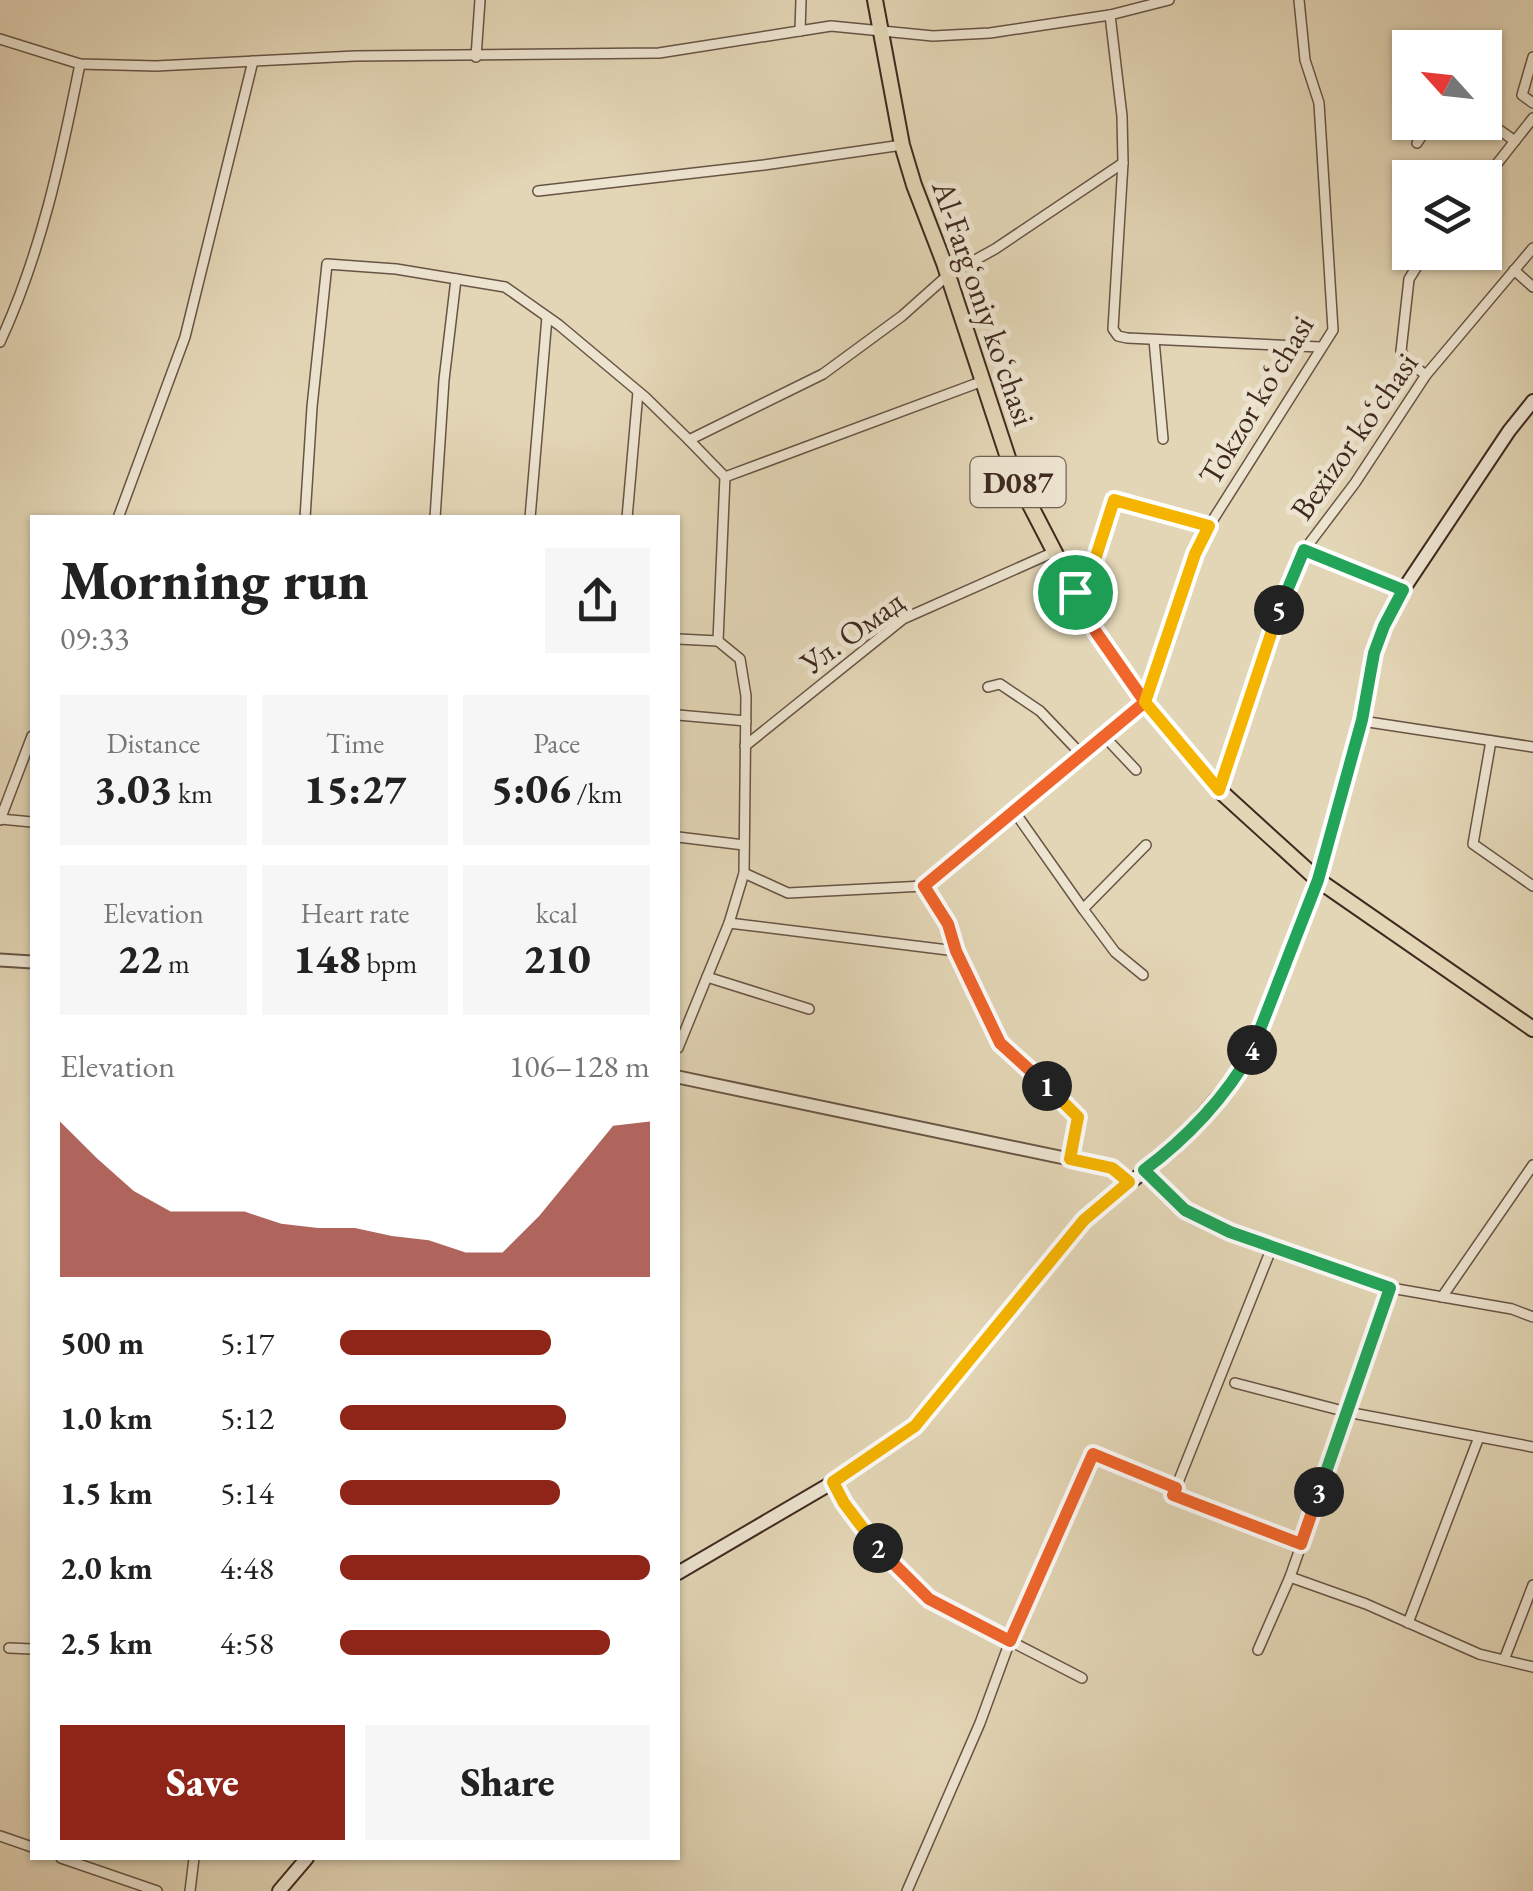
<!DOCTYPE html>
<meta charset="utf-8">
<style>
body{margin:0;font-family:"EB Garamond",serif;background:#f6f6f6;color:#222;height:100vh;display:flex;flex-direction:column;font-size:38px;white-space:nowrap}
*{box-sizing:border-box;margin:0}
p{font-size:32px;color:#767676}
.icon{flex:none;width:55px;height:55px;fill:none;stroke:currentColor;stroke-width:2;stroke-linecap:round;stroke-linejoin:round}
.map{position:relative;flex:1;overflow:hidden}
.panel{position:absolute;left:30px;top:515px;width:650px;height:1345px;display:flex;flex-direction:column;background:#fff;border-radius:0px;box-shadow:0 2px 8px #0004}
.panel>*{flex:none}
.needle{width:65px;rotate:297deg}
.buttons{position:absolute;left:1392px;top:30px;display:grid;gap:20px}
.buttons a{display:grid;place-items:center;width:110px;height:110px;border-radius:0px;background:#fff;box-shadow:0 2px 8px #0004;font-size:50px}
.pin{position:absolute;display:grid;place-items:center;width:85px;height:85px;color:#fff;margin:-42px;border:5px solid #fff;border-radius:50%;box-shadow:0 2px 10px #0007}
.km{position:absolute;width:50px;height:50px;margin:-25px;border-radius:50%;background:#222;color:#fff;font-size:28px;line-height:50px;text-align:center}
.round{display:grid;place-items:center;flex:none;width:105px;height:105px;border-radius:0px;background:#f6f6f6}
.overview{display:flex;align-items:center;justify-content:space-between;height:170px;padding:0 30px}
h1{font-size:55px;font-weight:800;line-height:75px}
.stats{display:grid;grid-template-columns:repeat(3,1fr);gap:15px;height:170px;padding:10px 30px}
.stats div{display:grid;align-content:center;border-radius:0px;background:#f6f6f6;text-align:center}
.stats b{font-size:42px;font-weight:800}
.stats small{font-size:28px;font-weight:400}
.stats p{font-size:28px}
.chart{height:280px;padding:20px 30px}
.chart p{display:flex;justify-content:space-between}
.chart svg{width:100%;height:180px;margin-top:10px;fill:#8f2418;opacity:.7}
.cta{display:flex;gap:20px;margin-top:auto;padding:20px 30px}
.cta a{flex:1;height:115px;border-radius:0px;background:#8f2418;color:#fff;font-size:40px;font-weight:800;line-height:115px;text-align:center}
.cta a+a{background:#f6f6f6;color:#222}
ul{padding:0 30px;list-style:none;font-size:32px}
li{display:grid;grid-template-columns:160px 120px 1fr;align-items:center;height:75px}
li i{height:25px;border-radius:12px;background:#8f2418}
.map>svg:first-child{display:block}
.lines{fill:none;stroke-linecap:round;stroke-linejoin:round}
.minor-casing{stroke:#685445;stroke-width:12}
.tertiary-casing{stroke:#685445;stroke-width:15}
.secondary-casing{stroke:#3f291f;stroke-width:16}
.primary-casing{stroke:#3f291f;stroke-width:18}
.minor{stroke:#ede4d0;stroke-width:9}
.tertiary{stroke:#ede4d0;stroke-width:11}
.secondary{stroke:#ede4d0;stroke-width:12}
.primary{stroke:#e3d6b6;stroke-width:14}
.split-1-casing{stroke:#fff;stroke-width:20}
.split-2-casing{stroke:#fff;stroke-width:20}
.split-3-casing{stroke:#fff;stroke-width:20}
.split-4-casing{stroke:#fff;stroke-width:20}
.split-5-casing{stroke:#fff;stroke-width:20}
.split-6-casing{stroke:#fff;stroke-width:20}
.split-1{stroke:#f0652b;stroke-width:12}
.split-2{stroke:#f5b400;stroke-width:12}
.split-3{stroke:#f0652b;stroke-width:12}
.split-4{stroke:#22a559;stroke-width:12}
.split-5{stroke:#22a559;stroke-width:12}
.split-6{stroke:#f5b400;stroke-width:12}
.labels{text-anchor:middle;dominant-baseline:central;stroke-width:10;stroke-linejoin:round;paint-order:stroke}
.shield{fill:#ede4d0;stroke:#736154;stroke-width:2.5}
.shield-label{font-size:30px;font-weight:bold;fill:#3f291f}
.street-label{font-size:32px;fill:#3f291f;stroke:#ede4d0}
</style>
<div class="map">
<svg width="1533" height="1891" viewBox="0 0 1533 1891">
<rect width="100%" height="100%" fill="#e3d6b6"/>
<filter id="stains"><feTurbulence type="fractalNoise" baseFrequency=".002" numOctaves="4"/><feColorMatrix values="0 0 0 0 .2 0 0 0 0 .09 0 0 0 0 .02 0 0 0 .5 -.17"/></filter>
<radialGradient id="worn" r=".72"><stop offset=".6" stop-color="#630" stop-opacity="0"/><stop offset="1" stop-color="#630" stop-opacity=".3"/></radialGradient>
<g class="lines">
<g class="minor-casing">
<g id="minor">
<polyline points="1110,15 1122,116 1123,163 1113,329 1118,336 1127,338 1320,347"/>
<polyline points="800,31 801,0"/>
<polyline points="0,39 80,64 156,66 355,56 659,53 831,26 933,36 990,33 1110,15 1169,0"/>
<polyline points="476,57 480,0"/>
<polyline points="1533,57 1522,95 1533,103"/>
<polyline points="1485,120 1515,141"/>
<polyline points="1417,143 1431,122"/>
<polyline points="1485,179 1533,118"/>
<polyline points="538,191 764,165 902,145"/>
<polyline points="1514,270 1533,287"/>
<polyline points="1154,340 1163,439"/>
<path d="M0,342C41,254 61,159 80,64"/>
<polyline points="1426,375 1407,361 1401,351 1409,279 1426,252"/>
<polyline points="725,477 983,381"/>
<polyline points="118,518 185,337 253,61"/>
<polyline points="305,518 312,407 327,264 396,269 505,287 559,325 645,397 689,440"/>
<polyline points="435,518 444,380 456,279"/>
<polyline points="530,518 547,317"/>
<polyline points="627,518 638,392"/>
<polyline points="1304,551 1403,590"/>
<polyline points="1075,592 1093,565 1110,503 1114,500 1209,526"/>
<polyline points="678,639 718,641"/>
<polyline points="988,687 1000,684 1040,711 1081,754"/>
<polyline points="678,715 746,721"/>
<polyline points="1362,721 1533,747"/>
<polyline points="1104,736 1136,770"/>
<polyline points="1491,741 1473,844 1533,886"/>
<polyline points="745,746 903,619 1054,552"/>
<polyline points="1219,790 1299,557 1355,483 1426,375 1533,248"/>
<polyline points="1014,811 1083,909"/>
<polyline points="0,819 32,822"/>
<polyline points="0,820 32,736"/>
<polyline points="678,837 744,845"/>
<polyline points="744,873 788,893 924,886 1145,701 1195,554 1209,526 1333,330 1319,103 1305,60 1299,0"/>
<polyline points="729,923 956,951 948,924 924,886"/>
<polyline points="956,951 1000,1043 1079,1117 1070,1159"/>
<polyline points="1143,975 1115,952 1083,909 1146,845"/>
<polyline points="707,977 809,1009"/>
<polyline points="678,1048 729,923 744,873 746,696 740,659 718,641 725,477 689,440 823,374 902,316 948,275 995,249 1123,163"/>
<polyline points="1144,1170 1185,1210 1230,1232 1391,1288"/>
<polyline points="1272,1247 1173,1495 1301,1544"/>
<polyline points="1442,1297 1533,1165"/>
<polyline points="1235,1383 1347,1412 1533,1447"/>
<path d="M833,1481C852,1524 889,1568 927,1597C951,1616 983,1628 1010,1641L1093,1454L1176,1488"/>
<polyline points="1290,1577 1366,1604 1479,1654 1533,1667"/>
<polyline points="1408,1623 1479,1437"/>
<polyline points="9,1648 32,1649"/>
<polyline points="1258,1650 1290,1577 1391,1288 1512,1309 1533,1317"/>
<polyline points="1504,1660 1533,1585"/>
<polyline points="0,1836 32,1847"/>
<polyline points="61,1858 157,1891"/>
<polyline points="190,1891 194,1858"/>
<polyline points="907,1891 980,1723 1010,1641 1082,1678"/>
</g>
</g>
<g class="tertiary-casing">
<g id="tertiary">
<polyline points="0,960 32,962"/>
<polyline points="678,1077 1112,1168 1129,1182"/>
</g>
</g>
<g class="secondary-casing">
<g id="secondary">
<polyline points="678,1573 830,1484 915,1426 1084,1219 1174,1148 1241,1070 1257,1041 1318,880 1362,721 1374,653 1384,626 1403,590 1509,431 1533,401"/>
<polyline points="279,1891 307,1858"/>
</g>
</g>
<g class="primary-casing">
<polyline id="primary" points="875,0 902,145 914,185 944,263 1012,470 1096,632 1145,701 1219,790 1318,880 1533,1029"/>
</g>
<use href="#minor" class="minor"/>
<use href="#tertiary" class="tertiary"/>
<use href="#secondary" class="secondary"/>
<use href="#primary" class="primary"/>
</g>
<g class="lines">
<g class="split-1-casing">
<polyline id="split-1" points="1047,1086 1000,1043 956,951 948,924 924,886 1145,702 1096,632 1075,592"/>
</g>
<g class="split-2-casing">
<polyline id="split-2" points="878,1548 844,1503 833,1482 915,1426 1084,1220 1129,1182 1112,1168 1070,1159 1078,1117 1047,1086"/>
</g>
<g class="split-3-casing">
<polyline id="split-3" points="878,1548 929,1599 1010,1641 1093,1454 1176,1488 1173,1495 1301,1544 1319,1492"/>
</g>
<g class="split-4-casing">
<path id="split-4" d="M1252,1050C1227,1096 1186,1139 1144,1170L1185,1210L1230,1232L1390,1288L1319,1492"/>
</g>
<g class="split-5-casing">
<polyline id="split-5" points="1252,1050 1318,880 1362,720 1374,653 1384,626 1403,590 1304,550 1279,610"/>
</g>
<g class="split-6-casing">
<polyline id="split-6" points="1075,592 1093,566 1114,500 1209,526 1195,554 1145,702 1219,790 1279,610"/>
</g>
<use href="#split-1" class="split-1"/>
<use href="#split-2" class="split-2"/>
<use href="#split-3" class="split-3"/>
<use href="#split-4" class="split-4"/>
<use href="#split-5" class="split-5"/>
<use href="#split-6" class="split-6"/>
</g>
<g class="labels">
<rect class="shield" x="970.5" y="457" width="95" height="50" rx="8"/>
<g class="shield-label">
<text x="1018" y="482">D087</text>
</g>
<g class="street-label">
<text transform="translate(984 303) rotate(71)">Al-Fargʻoniy koʻchasi</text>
<text transform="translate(1256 400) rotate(-59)">Tokzor koʻchasi</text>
<text transform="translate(1354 436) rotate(-55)">Bexizor koʻchasi</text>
<text transform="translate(852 632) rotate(-36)">Ул. Омад</text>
</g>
</g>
<rect width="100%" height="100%" filter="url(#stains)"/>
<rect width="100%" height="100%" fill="url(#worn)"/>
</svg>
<div class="buttons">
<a><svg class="needle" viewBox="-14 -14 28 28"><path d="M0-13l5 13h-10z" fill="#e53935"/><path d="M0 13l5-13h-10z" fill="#767676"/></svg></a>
<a><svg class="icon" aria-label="layers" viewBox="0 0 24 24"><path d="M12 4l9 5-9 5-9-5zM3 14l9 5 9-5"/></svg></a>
</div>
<div class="pin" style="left:1075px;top:592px;background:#1e9e55"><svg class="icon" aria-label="arrive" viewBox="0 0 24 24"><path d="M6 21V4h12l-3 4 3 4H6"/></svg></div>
<b class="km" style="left:1047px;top:1086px">1</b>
<b class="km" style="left:878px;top:1548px">2</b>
<b class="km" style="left:1319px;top:1492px">3</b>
<b class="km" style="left:1252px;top:1050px">4</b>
<b class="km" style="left:1279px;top:610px">5</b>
<section class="panel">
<div class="overview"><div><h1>Morning run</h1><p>09:33</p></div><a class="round"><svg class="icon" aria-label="share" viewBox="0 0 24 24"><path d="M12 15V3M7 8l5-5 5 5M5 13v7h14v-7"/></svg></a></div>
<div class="stats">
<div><p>Distance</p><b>3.03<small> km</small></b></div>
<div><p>Time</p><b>15:27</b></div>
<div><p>Pace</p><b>5:06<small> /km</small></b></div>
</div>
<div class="stats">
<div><p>Elevation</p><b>22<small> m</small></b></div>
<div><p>Heart rate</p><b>148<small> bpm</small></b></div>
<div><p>kcal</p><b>210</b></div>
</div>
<div class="chart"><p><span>Elevation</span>106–128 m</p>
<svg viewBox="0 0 160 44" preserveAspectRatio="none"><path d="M0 44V6L10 15L20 23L30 28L40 28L50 28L60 31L70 32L80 32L90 34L100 35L110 38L120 38L130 29L140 18L150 7L160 6V44z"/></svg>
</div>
<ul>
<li><b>500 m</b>5:17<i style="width:68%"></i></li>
<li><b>1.0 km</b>5:12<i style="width:73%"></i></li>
<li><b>1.5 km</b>5:14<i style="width:71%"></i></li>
<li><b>2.0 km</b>4:48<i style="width:100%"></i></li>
<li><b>2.5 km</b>4:58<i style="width:87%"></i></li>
</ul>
<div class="cta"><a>Save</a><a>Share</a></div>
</section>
</div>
